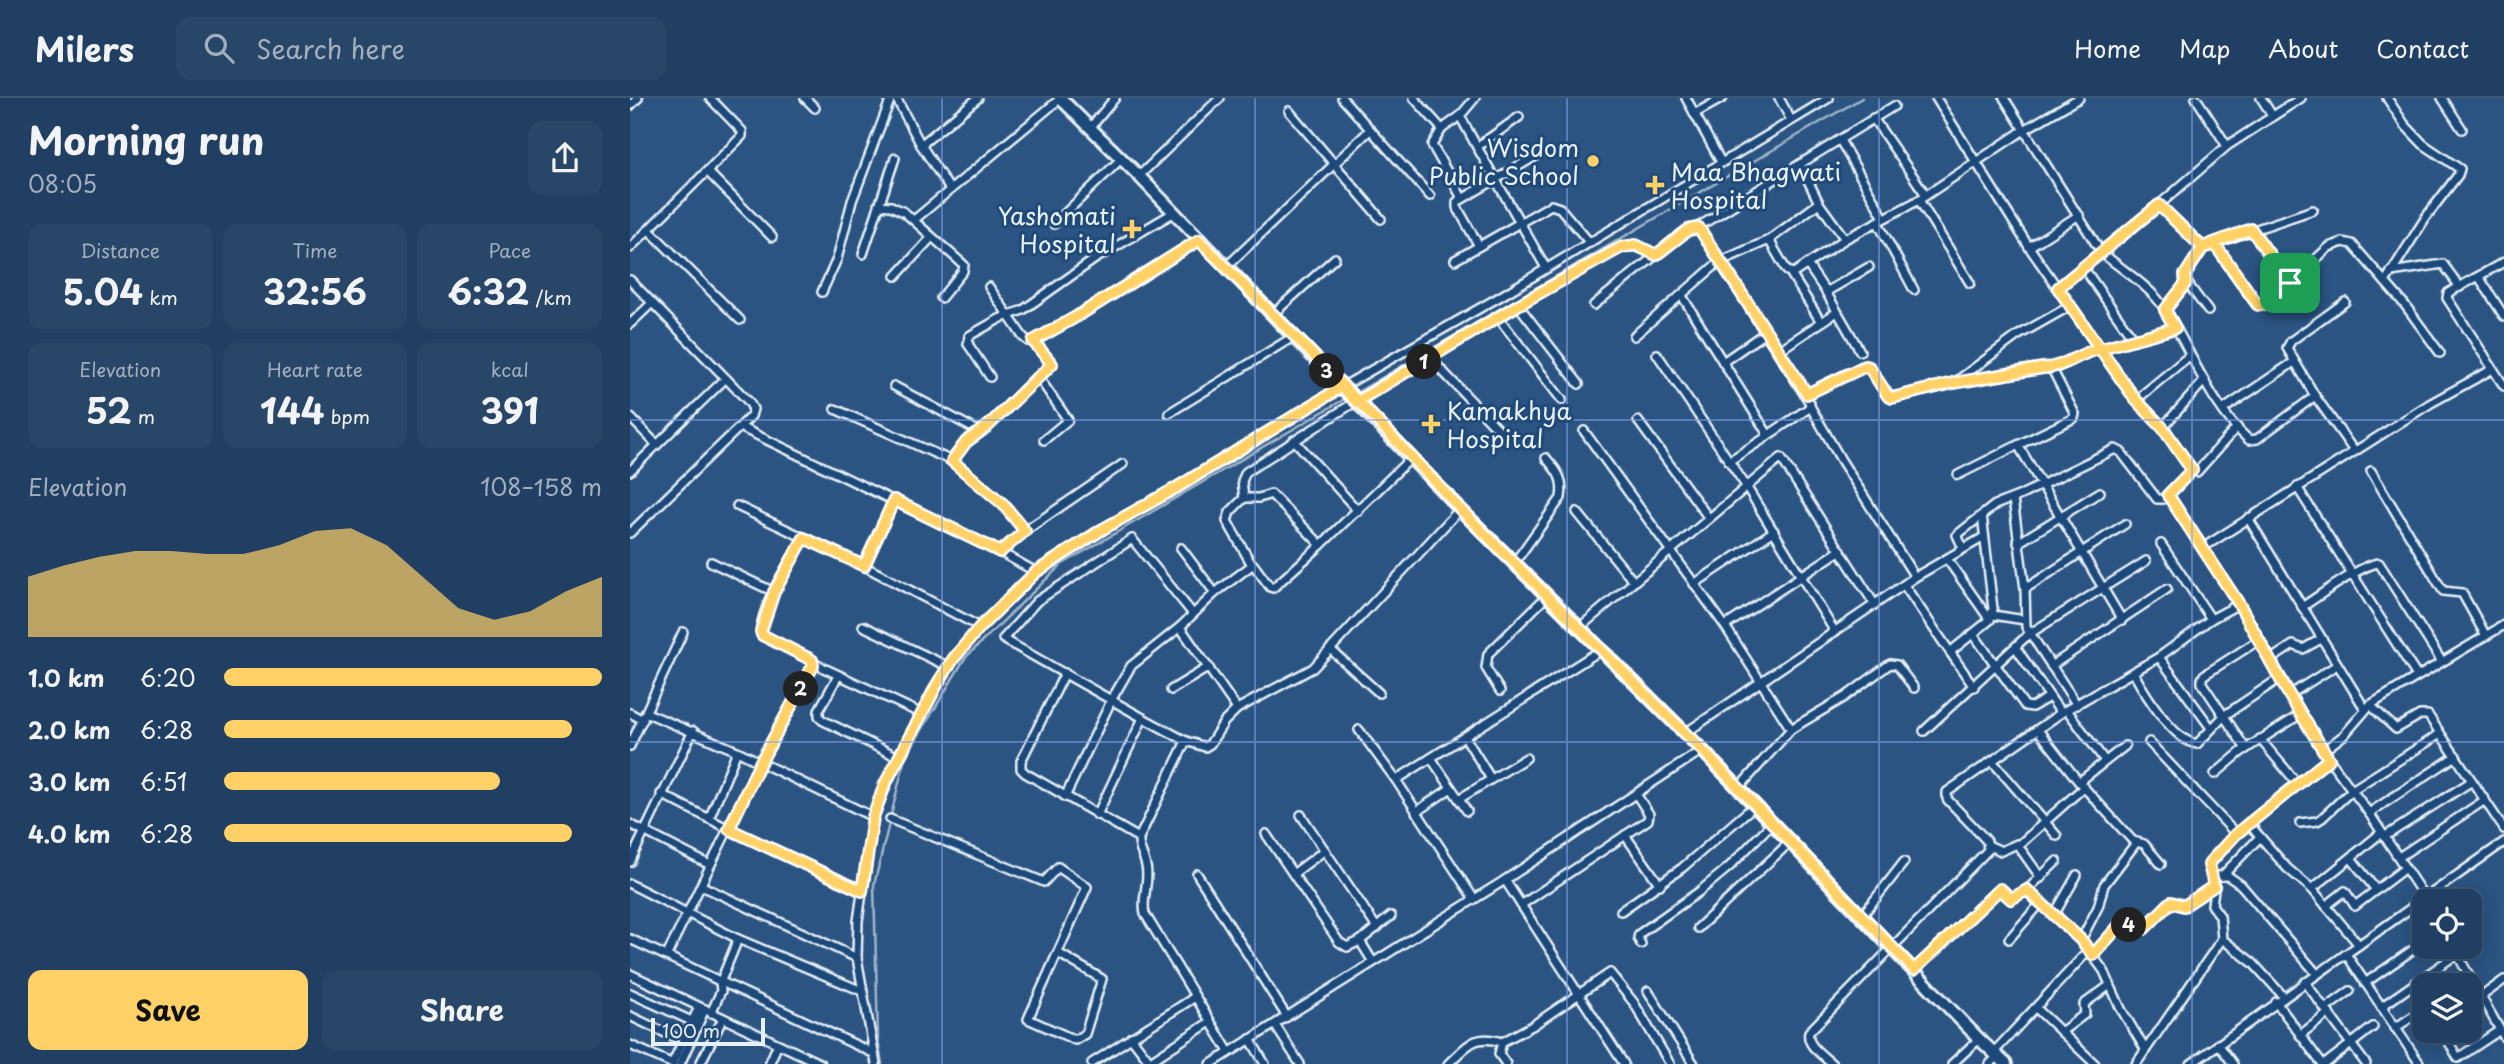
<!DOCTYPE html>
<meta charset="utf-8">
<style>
body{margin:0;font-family:"Playpen Sans",sans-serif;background:#284668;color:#f1f3f6;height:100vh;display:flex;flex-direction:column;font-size:26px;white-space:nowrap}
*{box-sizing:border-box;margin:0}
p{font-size:23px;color:#a2afbe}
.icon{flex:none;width:38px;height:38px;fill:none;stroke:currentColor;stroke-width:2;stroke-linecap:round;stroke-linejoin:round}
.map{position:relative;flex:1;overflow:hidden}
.details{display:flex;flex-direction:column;background:#203f62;width:630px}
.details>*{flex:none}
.controls{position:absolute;left:1782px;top:791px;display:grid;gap:14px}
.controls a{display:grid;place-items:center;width:70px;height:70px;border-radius:14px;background:#203f62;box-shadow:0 4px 18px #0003,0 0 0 2px #3d5877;font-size:35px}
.scale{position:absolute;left:21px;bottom:18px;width:114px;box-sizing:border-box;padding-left:7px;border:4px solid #e8f1f8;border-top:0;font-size:19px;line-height:24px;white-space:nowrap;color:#e8f1f8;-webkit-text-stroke:5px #1f4a7a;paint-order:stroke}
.pin{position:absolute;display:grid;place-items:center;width:60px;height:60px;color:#fff;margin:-30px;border-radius:14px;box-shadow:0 4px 10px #0006}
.km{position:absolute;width:35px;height:35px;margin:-18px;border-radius:50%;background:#222;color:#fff;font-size:19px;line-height:35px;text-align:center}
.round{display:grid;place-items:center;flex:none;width:74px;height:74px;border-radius:14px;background:#284668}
.head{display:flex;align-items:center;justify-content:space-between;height:119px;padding:0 28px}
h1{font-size:38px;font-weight:700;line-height:52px}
.figures{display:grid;grid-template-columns:repeat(3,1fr);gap:10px;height:119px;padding:7px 28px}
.figures div{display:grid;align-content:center;border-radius:14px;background:#284668;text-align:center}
.figures b{font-size:35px;font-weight:700}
.figures small{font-size:19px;font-weight:400}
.figures p{font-size:19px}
.chart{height:196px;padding:14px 28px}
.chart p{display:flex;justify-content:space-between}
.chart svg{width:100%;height:126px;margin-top:7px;fill:#ffd166;opacity:.7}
.cta{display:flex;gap:14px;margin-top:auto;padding:14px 28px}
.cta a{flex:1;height:80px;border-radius:14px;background:#ffd166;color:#111;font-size:28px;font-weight:700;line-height:80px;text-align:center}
.cta a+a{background:#284668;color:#f1f3f6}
ul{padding:0 28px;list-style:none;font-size:23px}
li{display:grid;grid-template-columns:112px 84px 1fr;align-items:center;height:52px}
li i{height:18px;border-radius:9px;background:#ffd166}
header{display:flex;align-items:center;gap:42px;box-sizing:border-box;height:98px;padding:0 35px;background:#203f62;border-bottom:2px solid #3d5877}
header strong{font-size:33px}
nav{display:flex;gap:38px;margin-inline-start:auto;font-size:24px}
.search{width:490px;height:63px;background:#284668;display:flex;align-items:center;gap:18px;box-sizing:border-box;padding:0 24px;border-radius:14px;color:#a2afbe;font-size:26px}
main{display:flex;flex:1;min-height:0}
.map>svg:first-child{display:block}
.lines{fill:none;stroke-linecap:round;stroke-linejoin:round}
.stream{stroke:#a0b6cb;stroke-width:2.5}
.street-casing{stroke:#e8f1f8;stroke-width:12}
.secondary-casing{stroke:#e8f1f8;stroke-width:16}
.street{stroke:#1f4a7a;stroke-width:7}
.secondary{stroke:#1f4a7a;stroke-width:10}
.route-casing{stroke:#fff;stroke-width:14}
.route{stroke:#ffd166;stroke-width:9}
.grid{fill:none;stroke:#82a0e8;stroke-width:2;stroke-opacity:0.55}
.poi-dot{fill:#ffd166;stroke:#1f4a7a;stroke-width:2.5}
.labels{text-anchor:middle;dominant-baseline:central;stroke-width:6;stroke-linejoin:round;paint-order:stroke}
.poi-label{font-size:24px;fill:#e8f1f8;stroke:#1f4a7a;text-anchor:end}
</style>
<header>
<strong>Milers</strong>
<div class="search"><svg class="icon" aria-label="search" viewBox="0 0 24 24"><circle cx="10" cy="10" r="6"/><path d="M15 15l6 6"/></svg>Search here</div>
<nav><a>Home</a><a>Map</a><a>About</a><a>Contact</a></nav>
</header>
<main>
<section class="details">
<div class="head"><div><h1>Morning run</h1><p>08:05</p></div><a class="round"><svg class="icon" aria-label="share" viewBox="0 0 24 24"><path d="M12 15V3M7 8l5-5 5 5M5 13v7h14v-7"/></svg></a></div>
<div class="figures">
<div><p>Distance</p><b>5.04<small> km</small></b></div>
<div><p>Time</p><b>32:56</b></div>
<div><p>Pace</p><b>6:32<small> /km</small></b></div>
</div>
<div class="figures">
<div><p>Elevation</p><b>52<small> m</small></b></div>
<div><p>Heart rate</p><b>144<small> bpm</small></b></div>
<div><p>kcal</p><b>391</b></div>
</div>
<div class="chart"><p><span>Elevation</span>108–158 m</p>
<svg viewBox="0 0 160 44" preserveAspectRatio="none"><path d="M0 44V23L10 19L20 16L30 14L40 14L50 15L60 15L70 12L80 7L90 6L100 12L110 23L120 34L130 38L140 35L150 28L160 23V44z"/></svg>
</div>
<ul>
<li><b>1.0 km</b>6:20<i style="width:100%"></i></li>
<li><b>2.0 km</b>6:28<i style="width:92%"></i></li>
<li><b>3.0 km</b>6:51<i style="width:73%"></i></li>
<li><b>4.0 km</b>6:28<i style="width:92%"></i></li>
</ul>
<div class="cta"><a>Save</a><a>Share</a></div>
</section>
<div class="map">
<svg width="1874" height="966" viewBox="0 0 1874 966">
<rect width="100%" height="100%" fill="#2b5482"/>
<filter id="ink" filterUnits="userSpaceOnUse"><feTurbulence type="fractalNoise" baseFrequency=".0143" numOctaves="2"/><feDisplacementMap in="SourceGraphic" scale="14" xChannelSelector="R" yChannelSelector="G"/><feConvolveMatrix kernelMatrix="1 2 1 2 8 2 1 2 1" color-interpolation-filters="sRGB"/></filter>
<g filter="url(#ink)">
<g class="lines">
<g class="stream">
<polyline points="724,296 1232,0"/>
<polyline points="252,966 248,941 244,787 275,660 335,560 431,467 718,299"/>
</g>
<g class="street-casing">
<g id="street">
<polyline points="175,0 185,10"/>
<polyline points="266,0 291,47 319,90"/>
<polyline points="712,0 800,98"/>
<polyline points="784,0 812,31 830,18 845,0"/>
<polyline points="1056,0 1091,64"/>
<polyline points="1149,0 1161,22"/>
<polyline points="1306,0 1399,149 1449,117"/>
<polyline points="1374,0 1471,154 1529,107 1597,48 1671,0"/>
<polyline points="1566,0 1597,48"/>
<polyline points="1631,0 1642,17"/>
<polyline points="1812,0 1832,31"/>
<polyline points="0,8 8,0"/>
<polyline points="659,13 751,121"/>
<polyline points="1064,16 1093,0"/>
<polyline points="830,18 847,49"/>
<polyline points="889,19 847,49 916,170"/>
<polyline points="1243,20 1296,97"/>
<polyline points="460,30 485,0"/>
<polyline points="812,31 802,47 832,100"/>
<polyline points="1210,42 1254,120"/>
<polyline points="291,47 348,0"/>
<polyline points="1170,66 1189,105 1215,141"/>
<polyline points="78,74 142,139"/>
<polyline points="509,78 590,0"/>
<polyline points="1289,102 1340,185"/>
<polyline points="248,107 261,108 274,114 334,167 333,173 311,200"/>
<polyline points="1529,107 1573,149 1683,112"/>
<polyline points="284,122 431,0"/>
<polyline points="1248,125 1284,192"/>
<polyline points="424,126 491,61"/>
<polyline points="1068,129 1264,8"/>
<polyline points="1621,131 1660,185"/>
<polyline points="19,132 110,222"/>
<polyline points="1139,142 1189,105"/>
<polyline points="1583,145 1626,206 1630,207 1660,185 1699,149 1713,144 1722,146 1775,207 1810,255"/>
<polyline points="849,148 827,109 827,104 911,55"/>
<polyline points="1399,149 1506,302 1533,330"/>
<path d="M1573,149C1569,161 1556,170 1555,182L1578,213"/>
<polyline points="0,150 112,38 112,33 80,0"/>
<polyline points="233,156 265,60"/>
<polyline points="825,162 921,107 930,110 960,145"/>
<polyline points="1874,164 1818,195 1817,200 1874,288"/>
<polyline points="1177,166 1196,194 1239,169"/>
<polyline points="596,169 740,32"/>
<polyline points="1453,169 1504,242"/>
<polyline points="1761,174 1813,166 1830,189"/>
<polyline points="1161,176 1191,224"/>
<polyline points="266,178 301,140"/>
<polyline points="1849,179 1874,218"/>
<polyline points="0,182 119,304 123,311 121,318 0,435"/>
<polyline points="1755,184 1796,119 1828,77 1830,71 1793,46 1775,27 1757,0"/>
<polyline points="359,189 393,239 398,243 403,243 422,266 409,280"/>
<path d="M1428,190L1471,154C1491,171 1520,188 1535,211C1562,254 1580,308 1619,342L1627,341L1685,298"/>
<polyline points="192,194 207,161 222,103 261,0"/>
<polyline points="1196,194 1230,253"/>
<polyline points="1052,198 1137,335 1135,340 1099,363"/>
<polyline points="1715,204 1661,243 1657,250 1685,298 1724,353"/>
<polyline points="888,207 949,286"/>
<polyline points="964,207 1052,136 1058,132 1068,129 1180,305 1179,310 1137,338"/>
<polyline points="1535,212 1556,185"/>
<polyline points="642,217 705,160"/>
<polyline points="868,219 932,302"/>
<polyline points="0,226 21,206"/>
<polyline points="1004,238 1089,164 1139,142 1157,173 1164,175 1215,141 1289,102 1394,32 1449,0"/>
<polyline points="403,243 446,219 569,142"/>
<polyline points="1148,253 1207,214"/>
<polyline points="1027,256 1116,388 1205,534"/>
<polyline points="800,260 871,334"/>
<polyline points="1093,264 1136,234"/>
<polyline points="1422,271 1461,253 1545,230"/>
<polyline points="360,279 338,246 339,238 369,221 393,212 465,161 543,115"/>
<polyline points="1324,285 1387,238 1440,208"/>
<polyline points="264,288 350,334"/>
<polyline points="1176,296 1233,268 1239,269 1258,298 1262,300 1323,285 1413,270 1422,271 1445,316 1444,320 1388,347 1492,522"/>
<polyline points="1506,302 1559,258"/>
<polyline points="1180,308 1211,362 1285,479"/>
<polyline points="205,311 322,363 373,406 395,433"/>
<polyline points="1594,311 1664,264"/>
<polyline points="539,315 663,239"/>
<polyline points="0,319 27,347"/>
<polyline points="1008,323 1078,419"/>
<polyline points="110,329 370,454 406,474"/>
<polyline points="954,333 1095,528"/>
<polyline points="664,342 728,413"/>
<polyline points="322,363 336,344 358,328 404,281 409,280 438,322 414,342"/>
<polyline points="1562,372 1567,374 1607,329"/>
<polyline points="0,373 95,281"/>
<polyline points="1741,373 1813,493 1832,495 1856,538"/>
<polyline points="1328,377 1388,347"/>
<polyline points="1667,389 1787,578"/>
<polyline points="1538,397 1609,506 1693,653 1739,715 1795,800 1561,966"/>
<polyline points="614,400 629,400 641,396 691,447"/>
<polyline points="1383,401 1395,491 1396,529 1447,607"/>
<polyline points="107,408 234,468 350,529"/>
<polyline points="947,414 1004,484"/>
<polyline points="1352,417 1363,511 1360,521"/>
<polyline points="1618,420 1735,611"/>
<polyline points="1388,445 1470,394"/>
<polyline points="1531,446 1581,521"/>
<polyline points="1574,449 1801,305 1863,271"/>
<polyline points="551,450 585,495"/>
<polyline points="1333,450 1327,437 1365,407 1391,397 1485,351 1491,354 1527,401 1533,401 1562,372 1533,329 1575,282"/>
<polyline points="370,454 395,433 493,366"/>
<polyline points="81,464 144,494"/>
<path d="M885,464L931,400C934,381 928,374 916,360"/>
<polyline points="623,466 640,489 643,490 691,447 781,360"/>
<polyline points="234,468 264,402"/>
<polyline points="1064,486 1144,433"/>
<polyline points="1274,487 1320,554 1360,522 1317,461"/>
<polyline points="1395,491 1495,426"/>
<path d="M1672,509C1689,498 1732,466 1749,465L1812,564"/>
<polyline points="563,516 502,441 407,503 373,541 513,620 556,643 575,649 580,646 594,624 607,611 683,570 830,411"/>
<polyline points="1363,517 1395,522"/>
<polyline points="233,528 319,569"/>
<polyline points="949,530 1151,360 1245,507"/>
<polyline points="1344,537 1395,608 1402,609 1419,599"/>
<polyline points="1386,550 1431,615"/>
<polyline points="700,551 749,595"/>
<polyline points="1320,554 1344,589"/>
<polyline points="1529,559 1581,630"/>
<polyline points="1640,562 1663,547 1673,551 1691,541"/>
<polyline points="183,565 292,616"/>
<polyline points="1421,568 1537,491"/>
<path d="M1503,574C1514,594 1543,643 1567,646L1595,617L1650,580"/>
<polyline points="435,575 391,663 391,671 395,675 509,740 556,643"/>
<polyline points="208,578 189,612 189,618 192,622 268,659"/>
<polyline points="541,592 579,569"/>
<polyline points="870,593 856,570 858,556 917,498"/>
<polyline points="1659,597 1707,567"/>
<polyline points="1740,607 1766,631 1790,617 1798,617 1874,731"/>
<path d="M607,611L550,529L585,495L622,467L597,423L600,414L614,400L612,383L616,374L756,284L981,154C1000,145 1008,147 1026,157"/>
<polyline points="1437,612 1475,663"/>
<polyline points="0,615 13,622"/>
<polyline points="17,615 107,653 243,719"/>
<polyline points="1161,631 1095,528 1211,452"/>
<polyline points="729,632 766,682 844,801"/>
<polyline points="1408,632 1449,684 1503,743 1514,746 1531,766"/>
<polyline points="1294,633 1399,536 1516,463"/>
<polyline points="1054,636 1285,479 1354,439"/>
<polyline points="835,639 861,681"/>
<polyline points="1630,641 1667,685"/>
<polyline points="1519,644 1606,736"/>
<polyline points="0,648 53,534"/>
<polyline points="1616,651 1572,585 1572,581 1574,577 1629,542"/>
<polyline points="1693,653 1714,637 1740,607 1874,527"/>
<polyline points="801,660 837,713"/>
<polyline points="1362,663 1427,738"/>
<polyline points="1585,676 1611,654 1671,616"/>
<polyline points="766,682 971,552"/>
<polyline points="1449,684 1495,648"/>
<polyline points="1108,691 1161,631 1215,599 1260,566 1267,567 1284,590"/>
<polyline points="31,696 99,731 232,793"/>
<polyline points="435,699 482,601 501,568 550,529"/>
<polyline points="829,701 896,660"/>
<polyline points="786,714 821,690"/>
<polyline points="1739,715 1826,658"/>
<polyline points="467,717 513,620"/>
<polyline points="671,717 747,830"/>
<polyline points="79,721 107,653"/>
<polyline points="260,721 414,784 428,769 457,789 398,921 445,942 455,936 472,881 428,855"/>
<polyline points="1618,725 1657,770 1682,791 1729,847"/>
<polyline points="1670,725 1687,723 1692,720 1722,692 1810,636"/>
<polyline points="0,726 80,767"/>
<polyline points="636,736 709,844 717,849 730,843 743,864"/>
<polyline points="995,737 1030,787"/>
<polyline points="1754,739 1842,683"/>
<path d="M509,740C508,752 514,757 516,768C520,784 511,800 515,816L599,954"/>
<polyline points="1506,745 1474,787 1468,809 1451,842 1474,873 1491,911 1515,951"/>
<polyline points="1358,747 1371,753 1387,746 1411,780"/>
<polyline points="1389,747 1454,689"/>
<polyline points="1769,759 1855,702"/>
<polyline points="1721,760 1746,792"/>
<polyline points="0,764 63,633"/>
<polyline points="567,776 657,919"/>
<polyline points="663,776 695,752"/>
<polyline points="1447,777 1424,817 1451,842"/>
<polyline points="1583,778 1598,778 1611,787 1687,876"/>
<polyline points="1592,778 1630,739"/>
<polyline points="875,782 994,966"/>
<polyline points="0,786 108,841 232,893"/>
<polyline points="72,788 227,860"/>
<polyline points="1682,791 1751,735"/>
<polyline points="1796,803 1795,800 1874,744"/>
<polyline points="891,807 1018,722 1019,716 1006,696"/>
<polyline points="1696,808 1715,793 1725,808 1775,770"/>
<polyline points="991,813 1052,770 1125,707"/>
<polyline points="1232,818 1274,764"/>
<polyline points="1068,830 1160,744"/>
<polyline points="0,841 243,955"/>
<polyline points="1379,841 1410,806 1397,792 1427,763"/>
<polyline points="730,843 761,818"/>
<polyline points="1011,846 1008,840 1009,836 1070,793 1099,769 1142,725"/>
<polyline points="1823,849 1874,939"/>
<polyline points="1716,856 1790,966"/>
<path d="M37,857L130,665L183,568L182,562L132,537C125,517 163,459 174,440"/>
<polyline points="1463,857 1489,828 1495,827 1514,831 1541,804 1554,808 1584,788"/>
<polyline points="1284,872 1367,792 1373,792 1381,801 1397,792"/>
<polyline points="0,876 191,966"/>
<polyline points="1675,884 1736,966"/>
<polyline points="1735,885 1794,844"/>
<polyline points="1829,887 1840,880"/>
<polyline points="1018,893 1064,966"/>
<polyline points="0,895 68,926"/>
<polyline points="1852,898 1874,882"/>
<polyline points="1654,899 1623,865 1592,841 1590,818 1582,807 1585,784 1579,767 1606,736 1699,661"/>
<polyline points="1646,904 1692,966"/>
<polyline points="1751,909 1827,856"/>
<polyline points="1406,910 1465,966"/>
<polyline points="1695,911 1720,893"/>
<polyline points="81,915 91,893 90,885 108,841"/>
<polyline points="0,918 44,939"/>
<polyline points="645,927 670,966"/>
<polyline points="1765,930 1794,911"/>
<polyline points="1812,933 1828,960 1870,932"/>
<polyline points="1431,934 1455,916 1454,906 1480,887"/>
<polyline points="1670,937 1699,915"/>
<polyline points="501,939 521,965"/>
<polyline points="620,941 635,966"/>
<polyline points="1588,946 1603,966"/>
<polyline points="0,947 43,966"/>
<polyline points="1364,954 1459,852"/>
<polyline points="462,965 565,899"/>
<polyline points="42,966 69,909"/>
<polyline points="50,966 75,911"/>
<polyline points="70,966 93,920"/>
<polyline points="139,966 148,946"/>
<polyline points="246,966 227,860 228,823 243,719 268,659 308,585 324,560 350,529 406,474 473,431 546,390 712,289 871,198 1199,0"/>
<polyline points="516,966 580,924"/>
<polyline points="581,966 875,782 1072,652"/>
<path d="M818,966C837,948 844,935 872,944"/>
<polyline points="876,966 869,956 872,944 902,928 980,875 1004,905 1040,966"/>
<path d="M1202,966C1193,957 1176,948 1179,934L1358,752L1357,743L1317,701V694L1431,615L1529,559L1581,521L1609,506"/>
<polyline points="1322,966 1349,941"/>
<polyline points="1360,966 1368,958"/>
<polyline points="1506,966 1592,841"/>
<polyline points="1695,966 1743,929"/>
</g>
</g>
<g class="secondary-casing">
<polyline id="secondary" points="430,0 509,78 830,411 1072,652 1349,941 1376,966"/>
</g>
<use href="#street" class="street"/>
<use href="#secondary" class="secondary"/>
</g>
</g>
<g class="lines" filter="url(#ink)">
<g class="route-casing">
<path id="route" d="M1660,185L1621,131L1573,149L1555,177L1556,185L1535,212L1545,230C1517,238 1487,245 1459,254C1443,260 1430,270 1413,270L1323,285L1262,300L1258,298L1239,269L1236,268L1177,296L1069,130L1058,132L1026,157L1006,147L992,149L888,207L726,304L712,289L546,390L473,431L406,474L350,529L324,560L308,585L255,686L243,719L232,793L99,731L130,665L183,568L182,562L132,537L131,533L144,494L174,440L234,468L264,402L370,454L395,433L373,406L322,363L336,344L358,328L422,266L403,243L446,219L569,142C657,230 745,319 830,411L1072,652L1284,872L1370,791L1381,801L1397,792L1451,842L1463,857L1489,828L1495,827L1514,831L1541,804L1554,808L1584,788L1579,767L1581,763L1606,736L1699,661L1659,597L1609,506L1538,397L1562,372L1533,330L1506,302L1491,281L1428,190L1529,107L1571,148C1576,150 1579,148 1584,145L1628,207H1632L1660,185"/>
</g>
<use href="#route" class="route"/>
</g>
<path class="grid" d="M312,0V966M625,0V966M937,0V966M1249,0V966M1562,0V966M0,322H1874M0,644H1874"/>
<g class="poi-dot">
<circle cx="963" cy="63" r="7"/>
<path d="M1021.5 76.5h7v7h7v7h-7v7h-7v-7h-7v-7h7z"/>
<path d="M498.5 120.5h7v7h7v7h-7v7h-7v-7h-7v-7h7z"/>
<path d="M797.5 315.5h7v7h7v7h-7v7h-7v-7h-7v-7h7z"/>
</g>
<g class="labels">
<g class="poi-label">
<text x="949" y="49">Wisdom<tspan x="949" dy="28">Public School</tspan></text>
<text x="1041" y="73" text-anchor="start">Maa Bhagwati<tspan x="1041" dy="28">Hospital</tspan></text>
<text x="486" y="117">Yashomati<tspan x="486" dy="28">Hospital</tspan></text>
<text x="817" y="312" text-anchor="start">Kamakhya<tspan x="817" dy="28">Hospital</tspan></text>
</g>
</g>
</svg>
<div class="controls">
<a><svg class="icon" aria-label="locate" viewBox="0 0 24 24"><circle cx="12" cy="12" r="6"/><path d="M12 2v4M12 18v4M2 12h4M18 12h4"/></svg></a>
<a><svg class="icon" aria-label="layers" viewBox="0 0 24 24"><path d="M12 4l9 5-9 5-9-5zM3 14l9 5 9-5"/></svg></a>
</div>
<div class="scale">100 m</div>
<div class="pin" style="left:1660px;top:185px;background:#1e9e55"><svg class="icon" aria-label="arrive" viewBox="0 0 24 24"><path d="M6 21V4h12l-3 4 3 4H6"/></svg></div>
<b class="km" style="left:794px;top:264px">1</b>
<b class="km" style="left:171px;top:591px">2</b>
<b class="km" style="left:697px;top:273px">3</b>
<b class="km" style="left:1499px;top:827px">4</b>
</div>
</main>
